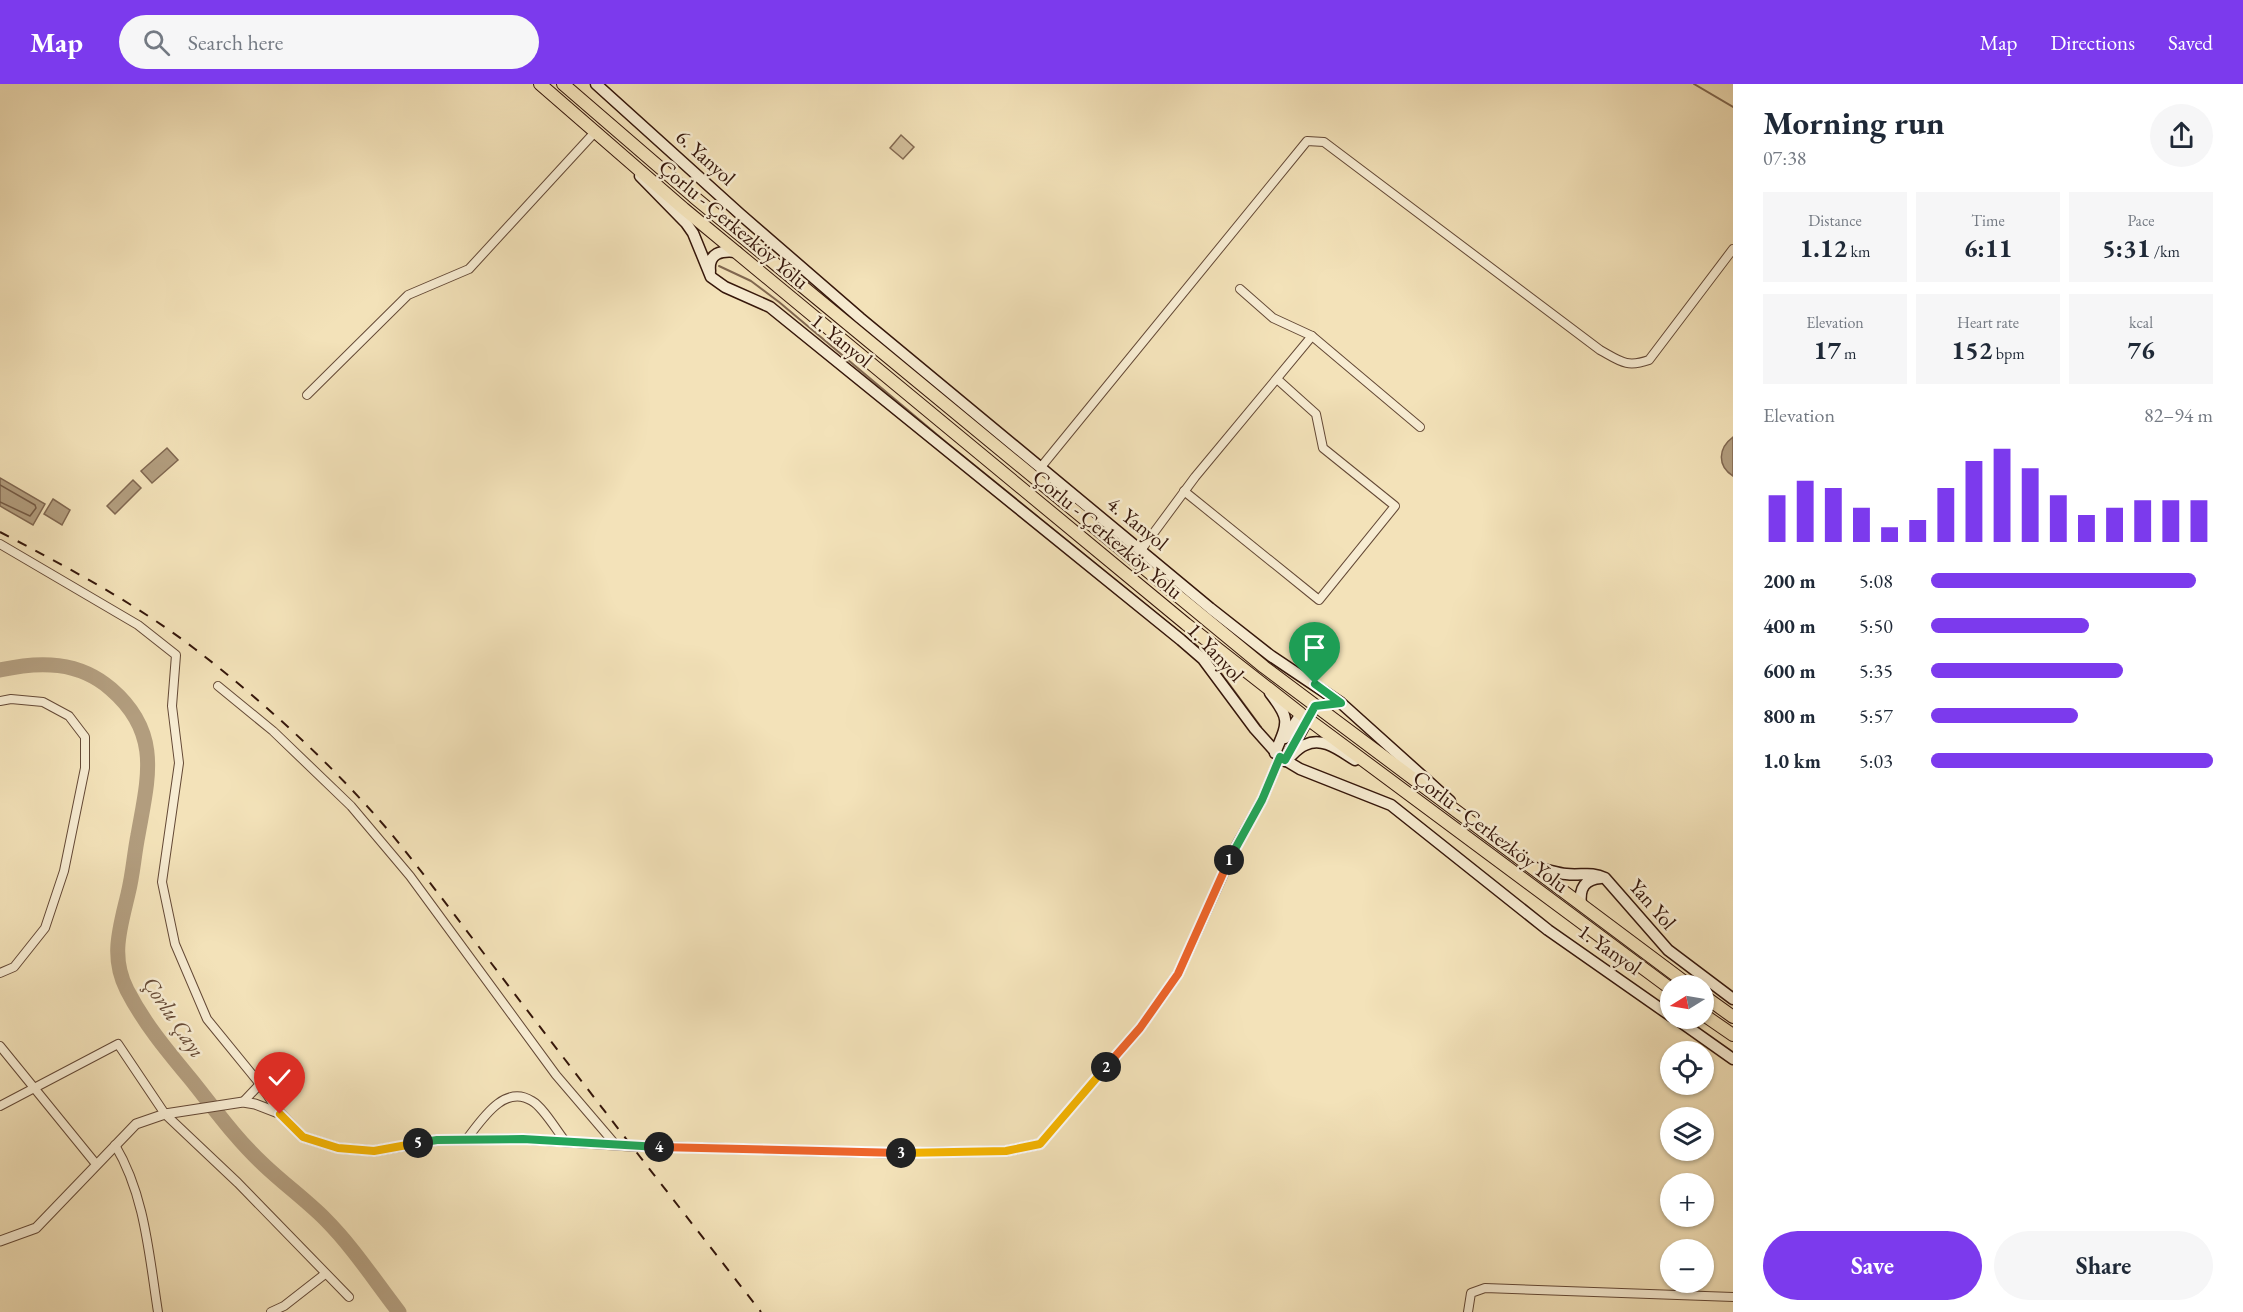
<!DOCTYPE html>
<meta charset="utf-8">
<style>
body{margin:0;font-family:"EB Garamond",serif;background:#f6f6f7;color:#1f2937;height:100vh;display:flex;flex-direction:column;font-size:22px;white-space:nowrap}
*{box-sizing:border-box;margin:0}
p{font-size:20px;color:#747a83}
.icon{flex:none;width:33px;height:33px;fill:none;stroke:currentColor;stroke-width:2;stroke-linecap:round;stroke-linejoin:round}
.map{position:relative;flex:1;overflow:hidden}
.panel{display:flex;flex-direction:column;background:#fff;width:510px}
.panel>*{flex:none}
.needle{width:39px;rotate:259deg}
.controls{position:absolute;left:1660px;top:891px;display:grid;gap:12px}
.controls a{display:grid;place-items:center;width:54px;height:54px;border-radius:50%;background:#fff;box-shadow:0 2px 4px #0004;font-size:30px}
.pin{position:absolute;display:grid;place-items:center;width:51px;height:51px;color:#fff;margin:-62px -26px;border-radius:50% 50% 50% 0;rotate:-45deg;box-shadow:0 0 6px #0007}
.pin .icon{rotate:45deg}
.km{position:absolute;width:30px;height:30px;margin:-15px;border-radius:50%;background:#222;color:#fff;font-size:16px;line-height:30px;text-align:center}
.round{display:grid;place-items:center;flex:none;width:63px;height:63px;border-radius:32px;background:#f6f6f7}
.summary{display:flex;align-items:center;justify-content:space-between;height:102px;padding:0 30px}
h1{font-size:33px;font-weight:700;line-height:45px}
.stats{display:grid;grid-template-columns:repeat(3,1fr);gap:9px;height:102px;padding:6px 30px}
.stats div{display:grid;align-content:center;border-radius:0px;background:#f6f6f7;text-align:center}
.stats b{font-size:26px;font-weight:700}
.stats small{font-size:16px;font-weight:400}
.stats p{font-size:16px}
.chart{height:168px;padding:12px 30px}
.chart p{display:flex;justify-content:space-between}
.chart svg{width:100%;height:108px;margin-top:6px;stroke:#7c3aed;stroke-width:6}
.primary-button{display:flex;gap:12px;margin-top:auto;padding:12px 30px}
.primary-button a{flex:1;height:69px;border-radius:36px;background:#7c3aed;color:#fff;font-size:24px;font-weight:700;line-height:69px;text-align:center}
.primary-button a+a{background:#f6f6f7;color:#1f2937}
ul{padding:0 30px;list-style:none;font-size:20px}
li{display:grid;grid-template-columns:96px 72px 1fr;align-items:center;height:45px}
li i{height:15px;border-radius:8px;background:#7c3aed}
header{display:flex;align-items:center;gap:36px;box-sizing:border-box;height:84px;padding:0 30px;background:#7c3aed;color:#fff}
header strong{font-size:28px}
nav{display:flex;gap:33px;margin-inline-start:auto;font-size:21px}
.search{width:420px;height:54px;background:#f6f6f7;display:flex;align-items:center;gap:15px;box-sizing:border-box;padding:0 21px;border-radius:33px;color:#747a83;font-size:22px}
main{display:flex;flex:1;min-height:0}
.map>svg:first-child{display:block}
.green{fill:#d3bf9b;stroke:#846a52;stroke-width:1.5}
.water{fill:#b29d7e;stroke:#806750;stroke-width:1.5}
.lines{fill:none;stroke-linecap:round;stroke-linejoin:round}
.shore{stroke:#745a44;stroke-width:1.5}
.stream{stroke:#806750;stroke-width:2}
.river{stroke:#b29d7e;stroke-width:15}
.minor-casing{stroke:#644936;stroke-width:10}
.tertiary-casing{stroke:#644936;stroke-width:11}
.secondary-casing{stroke:#35160a;stroke-width:13}
.primary-casing{stroke:#35160a;stroke-width:14}
.minor{stroke:#f7ecd2;stroke-width:8}
.tertiary{stroke:#f7ecd2;stroke-width:9}
.secondary{stroke:#f7ecd2;stroke-width:10}
.primary{stroke:#f3e2b9;stroke-width:12}
.rail{stroke:#35160a;stroke-width:2;stroke-dasharray:10 10;stroke-linecap:butt}
.split-1-casing{stroke:#fff;stroke-width:12}
.split-2-casing{stroke:#fff;stroke-width:12}
.split-3-casing{stroke:#fff;stroke-width:12}
.split-4-casing{stroke:#fff;stroke-width:12}
.split-5-casing{stroke:#fff;stroke-width:12}
.split-6-casing{stroke:#fff;stroke-width:12}
.split-1{stroke:#22a559;stroke-width:8}
.split-2{stroke:#f0652b;stroke-width:8}
.split-3{stroke:#f5b400;stroke-width:8}
.split-4{stroke:#f0652b;stroke-width:8}
.split-5{stroke:#22a559;stroke-width:8}
.split-6{stroke:#f5b400;stroke-width:8}
.labels{text-anchor:middle;dominant-baseline:central;stroke-width:5;stroke-linejoin:round;paint-order:stroke}
.street-label{font-size:21px;fill:#35160a;stroke:#f7ecd2}
.water-label{font-size:22px;font-style:italic;fill:#674c38;stroke:#f7ecd2}
</style>
<header>
<strong>Map</strong>
<div class="search"><svg class="icon" aria-label="search" viewBox="0 0 24 24"><circle cx="10" cy="10" r="6"/><path d="M15 15l6 6"/></svg>Search here</div>
<nav><a>Map</a><a>Directions</a><a>Saved</a></nav>
</header>
<main>
<div class="map">
<svg width="1733" height="1228" viewBox="0 0 1733 1228">
<rect width="100%" height="100%" fill="#f3e2b9"/>
<filter id="stains"><feTurbulence type="fractalNoise" baseFrequency=".00333" numOctaves="4"/><feColorMatrix values="0 0 0 0 .2 0 0 0 0 .09 0 0 0 0 .02 0 0 0 .5 -.17"/></filter>
<radialGradient id="worn" r=".72"><stop offset=".6" stop-color="#630" stop-opacity="0"/><stop offset="1" stop-color="#630" stop-opacity=".3"/></radialGradient>
<polygon class="green" points="901,51 914,63 903,75 890,64"/>
<g class="water">
<path d="M1733,353V392C1717,382 1718,364 1733,353Z"/>
<polygon points="167,364 178,376 152,399 141,387"/>
<polygon points="0,394 45,420 33,441 0,422"/>
<polygon points="133,396 141,404 115,430 107,422"/>
<polygon points="53,415 70,426 62,441 44,430"/>
</g>
<g class="lines">
<polyline class="shore" points="0,401 35,421 36,424 30,432 0,418"/>
<g class="stream">
<polyline points="1694,0 1733,23"/>
<polyline points="719,182 751,197 779,218 947,359 1207,570 1261,643"/>
</g>
<path class="river" d="M0,586C40,577 79,577 111,605C162,649 148,694 138,751C134,771 133,790 128,810C120,844 110,873 127,906C145,941 169,969 193,998C216,1027 237,1056 264,1081C284,1100 306,1116 325,1135C353,1163 375,1197 399,1228"/>
<g class="minor-casing">
<g id="minor">
<polyline points="1240,205 1273,234 1312,252 1420,343"/>
<polyline points="307,311 408,211 469,185 595,48"/>
<path d="M1041,383L1307,57L1324,58L1600,266C1620,277 1626,284 1649,276L1733,165"/>
<polyline points="1184,407 1319,516 1395,422 1323,364 1316,330 1277,295"/>
<polyline points="0,460 138,541 176,571 172,622 179,679 162,798 175,860 207,935 260,1000"/>
<polyline points="1141,466 1195,393 1312,252"/>
<polyline points="218,602 273,647 351,722 410,792 556,991 615,1060"/>
<polyline points="0,617 11,615 43,618 69,632 85,653 85,684 64,787 45,844 14,883 0,889"/>
<polyline points="0,962 96,1080"/>
<polyline points="243,1018 260,1000 280,1030"/>
<polyline points="0,1022 118,960 165,1030 238,1099 349,1213"/>
<path d="M466,1056C481,1037 504,999 532,1017C543,1023 557,1047 565,1057"/>
<path d="M115,1061C145,1111 149,1171 158,1228"/>
<polyline points="271,1228 284,1222 325,1190"/>
<polyline points="1468,1228 1471,1209 1485,1204 1733,1213"/>
</g>
</g>
<g class="tertiary-casing">
<polyline id="tertiary" points="0,1157 36,1144 136,1040 165,1030 243,1018 255,1020 281,1030 303,1053 338,1064 374,1067 437,1056 523,1055 630,1062 890,1069 1006,1067 1040,1060 1140,944 1178,890 1236,762 1262,716 1280,673"/>
</g>
<g class="secondary-casing">
<g id="secondary">
<polyline points="596,0 740,130 860,234 1210,524 1271,572 1341,619 1450,717"/>
<polyline points="640,92 686,139 693,149 711,193 725,203 770,223 1181,556 1203,575 1255,645 1280,673 1300,685 1391,721 1548,846 1671,932"/>
<path d="M710,187C708,169 721,166 737,168"/>
<path d="M1270,609C1291,636 1288,638 1275,669"/>
<polyline points="1285,654 1301,630"/>
<polyline points="1290,668 1308,635"/>
<path d="M1285,677C1292,672 1297,664 1305,661C1323,652 1340,667 1355,676"/>
<path d="M1533,784C1544,784 1555,789 1566,790C1581,792 1591,787 1605,794L1668,866L1733,915"/>
<path d="M1581,820C1579,804 1585,795 1601,794"/>
<polyline points="1675,934 1733,975"/>
</g>
</g>
<g class="primary-casing">
<g id="primary">
<polyline points="540,0 684,125 1186,540 1301,630 1671,905"/>
<polyline points="563,0 694,113 1264,583 1690,902"/>
<polyline points="1704,912 1733,933"/>
<polyline points="1704,931 1733,951"/>
</g>
</g>
<use href="#minor" class="minor"/>
<use href="#tertiary" class="tertiary"/>
<use href="#secondary" class="secondary"/>
<use href="#primary" class="primary"/>
<path class="rail" d="M0,448C67,483 135,519 195,565C267,620 345,692 402,763C448,821 492,881 537,939C611,1036 686,1132 761,1228"/>
</g>
<g class="lines">
<g class="split-1-casing">
<polyline id="split-1" points="1229,776 1262,716 1280,673 1285,676 1315,622 1341,619 1315,600"/>
</g>
<g class="split-2-casing">
<polyline id="split-2" points="1106,983 1140,944 1178,890 1229,776"/>
</g>
<g class="split-3-casing">
<polyline id="split-3" points="901,1069 1006,1067 1040,1060 1106,983"/>
</g>
<g class="split-4-casing">
<polyline id="split-4" points="659,1063 901,1069"/>
</g>
<g class="split-5-casing">
<polyline id="split-5" points="418,1059 437,1056 523,1055 659,1063"/>
</g>
<g class="split-6-casing">
<polyline id="split-6" points="280,1030 303,1053 338,1064 374,1067 418,1059"/>
</g>
<use href="#split-1" class="split-1"/>
<use href="#split-2" class="split-2"/>
<use href="#split-3" class="split-3"/>
<use href="#split-4" class="split-4"/>
<use href="#split-5" class="split-5"/>
<use href="#split-6" class="split-6"/>
</g>
<g class="labels">
<g class="street-label">
<text transform="translate(706 73) rotate(42)">6. Yanyol</text>
<text transform="translate(734 140) rotate(40)">Çorlu - Çerkezköy Yolu</text>
<text transform="translate(842 256) rotate(39)">1. Yanyol</text>
<text transform="translate(1138 439) rotate(39)">4. Yanyol</text>
<text transform="translate(1108 450) rotate(40)">Çorlu - Çerkezköy Yolu</text>
<text transform="translate(1216 568) rotate(47)">1. Yanyol</text>
<text transform="translate(1491 747) rotate(37)">Çorlu - Çerkezköy Yolu</text>
<text transform="translate(1653 820) rotate(49)">Yan Yol</text>
<text transform="translate(1610 865) rotate(35)">1. Yanyol</text>
</g>
<g class="water-label">
<text transform="translate(174 933) rotate(56)">Çorlu Çayı</text>
</g>
</g>
<rect width="100%" height="100%" filter="url(#stains)"/>
<rect width="100%" height="100%" fill="url(#worn)"/>
</svg>
<div class="controls">
<a><svg class="needle" viewBox="-14 -14 28 28"><path d="M0-13l5 13h-10z" fill="#e53935"/><path d="M0 13l5-13h-10z" fill="#747a83"/></svg></a>
<a><svg class="icon" aria-label="locate" viewBox="0 0 24 24"><circle cx="12" cy="12" r="6"/><path d="M12 2v4M12 18v4M2 12h4M18 12h4"/></svg></a>
<a><svg class="icon" aria-label="layers" viewBox="0 0 24 24"><path d="M12 4l9 5-9 5-9-5zM3 14l9 5 9-5"/></svg></a>
<a>+</a>
<a>−</a>
</div>
<div class="pin" style="left:1315px;top:600px;background:#1e9e55"><svg class="icon" aria-label="arrive" viewBox="0 0 24 24"><path d="M6 21V4h12l-3 4 3 4H6"/></svg></div>
<div class="pin" style="left:280px;top:1030px;background:#d93025"><svg class="icon" aria-label="check" viewBox="0 0 24 24"><path d="M5 12l5 5 9-10"/></svg></div>
<b class="km" style="left:1229px;top:776px">1</b>
<b class="km" style="left:1106px;top:983px">2</b>
<b class="km" style="left:901px;top:1069px">3</b>
<b class="km" style="left:659px;top:1063px">4</b>
<b class="km" style="left:418px;top:1059px">5</b>
</div>
<section class="panel">
<div class="summary"><div><h1>Morning run</h1><p>07:38</p></div><a class="round"><svg class="icon" aria-label="share" viewBox="0 0 24 24"><path d="M12 15V3M7 8l5-5 5 5M5 13v7h14v-7"/></svg></a></div>
<div class="stats">
<div><p>Distance</p><b>1.12<small> km</small></b></div>
<div><p>Time</p><b>6:11</b></div>
<div><p>Pace</p><b>5:31<small> /km</small></b></div>
</div>
<div class="stats">
<div><p>Elevation</p><b>17<small> m</small></b></div>
<div><p>Heart rate</p><b>152<small> bpm</small></b></div>
<div><p>kcal</p><b>76</b></div>
</div>
<div class="chart"><p><span>Elevation</span>82–94 m</p>
<svg viewBox="0 0 160 44" preserveAspectRatio="none"><path d="M5 44V25M15 44V19M25 44V22M35 44V30M45 44V38M55 44V35M65 44V22M75 44V11M85 44V6M95 44V14M105 44V25M115 44V33M125 44V30M135 44V27M145 44V27M155 44V27"/></svg>
</div>
<ul>
<li><b>200 m</b>5:08<i style="width:94%"></i></li>
<li><b>400 m</b>5:50<i style="width:56%"></i></li>
<li><b>600 m</b>5:35<i style="width:68%"></i></li>
<li><b>800 m</b>5:57<i style="width:52%"></i></li>
<li><b>1.0 km</b>5:03<i style="width:100%"></i></li>
</ul>
<div class="primary-button"><a>Save</a><a>Share</a></div>
</section>
</main>
